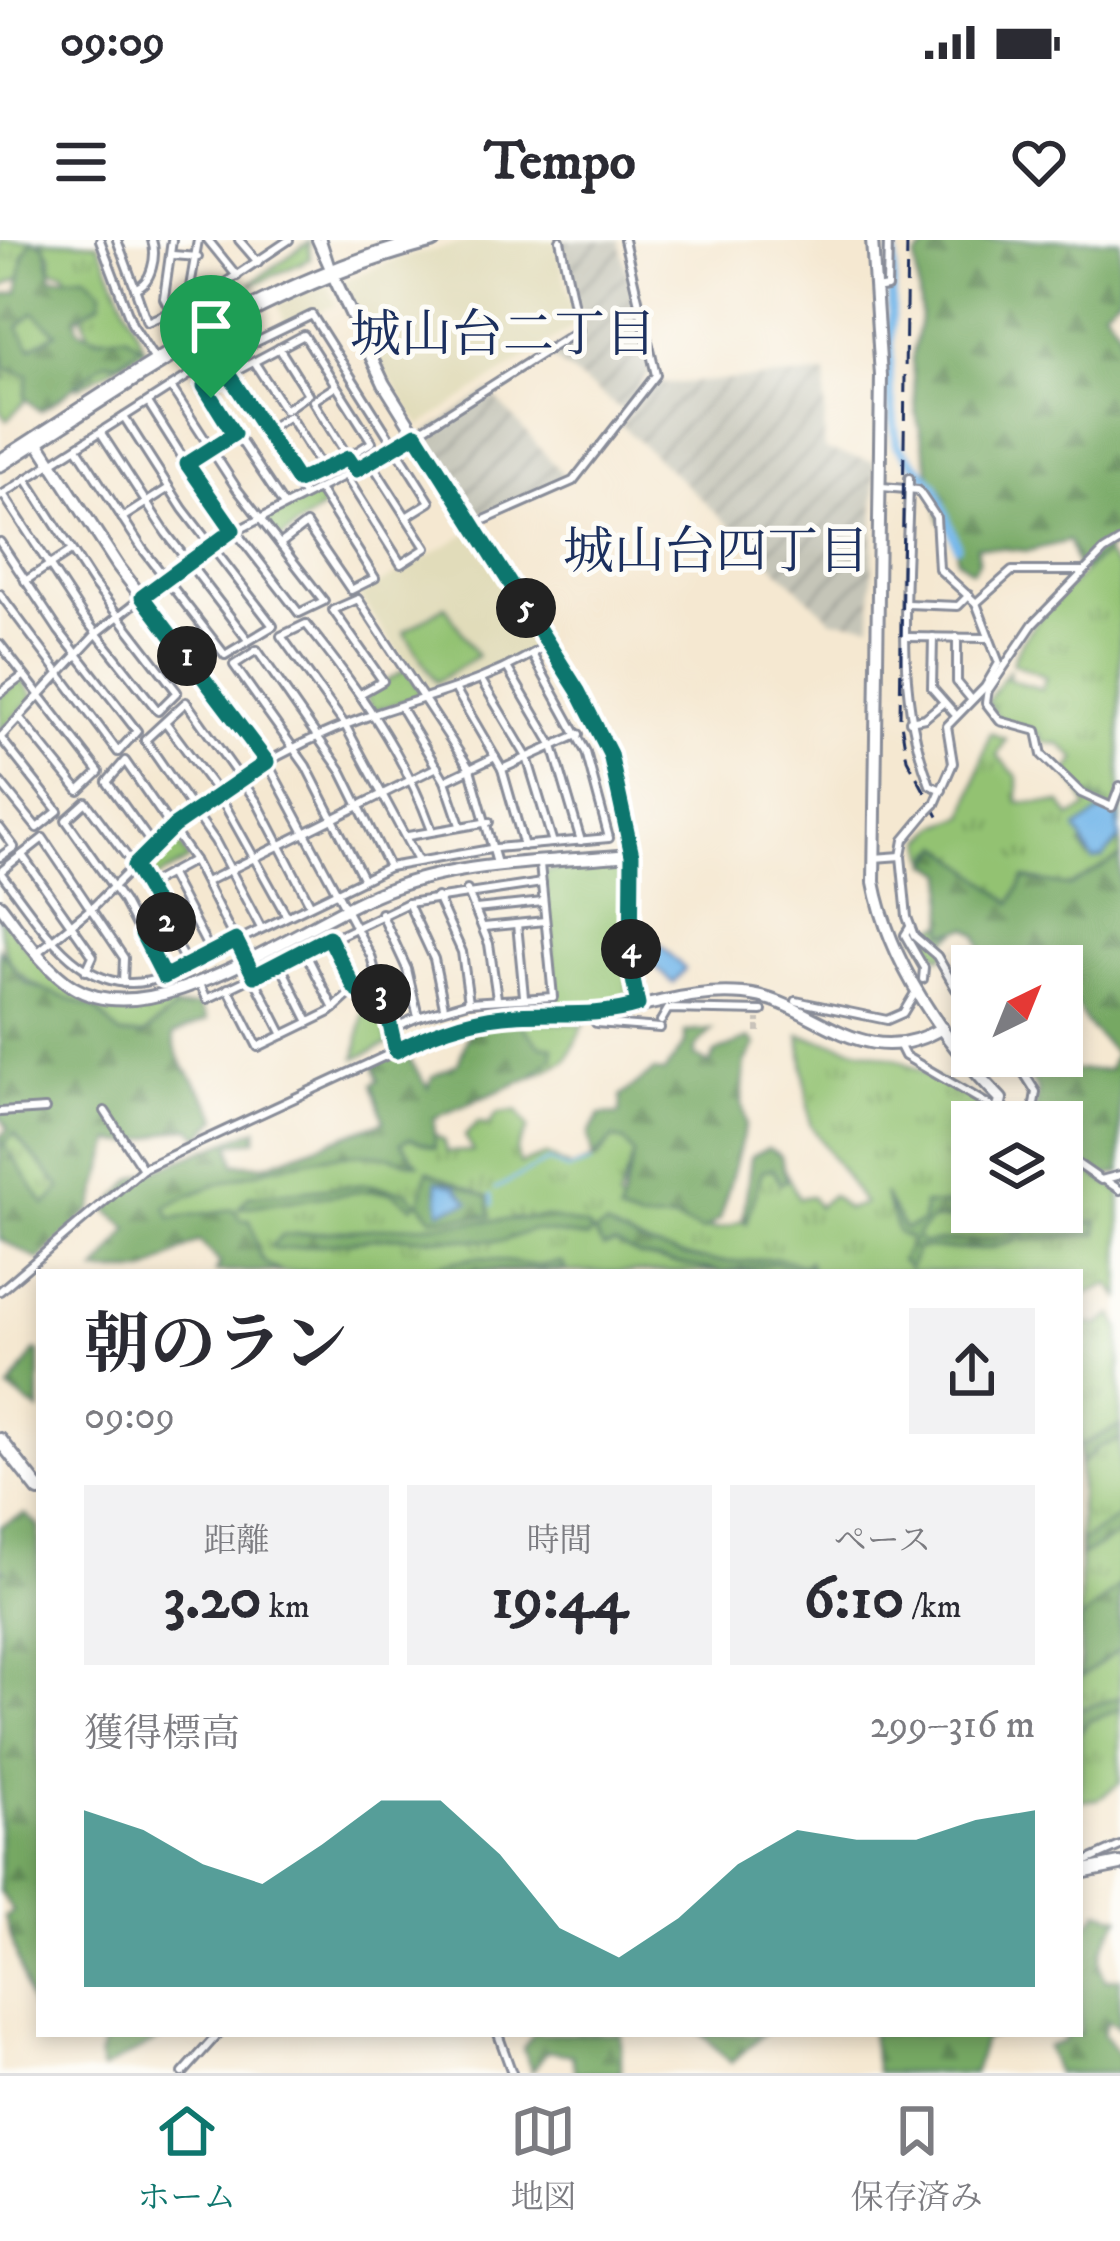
<!DOCTYPE html>
<html lang="ja">
<meta charset="utf-8">
<style>
body{margin:0;font-family:"IM FELL DW Pica","Noto Serif JP",serif;background:#f2f2f3;color:#2b2b33;height:100vh;display:flex;flex-direction:column;font-size:45px;white-space:nowrap}
*{box-sizing:border-box;margin:0}
p{font-size:39px;color:#7c7c81}
.icon{flex:none;width:66px;height:66px;fill:none;stroke:currentColor;stroke-width:2;stroke-linecap:round;stroke-linejoin:round}
.map{position:relative;flex:1;overflow:hidden}
.drawer{position:absolute;left:36px;top:1029px;width:1047px;height:768px;display:flex;flex-direction:column;background:#fff;border-radius:0px;box-shadow:0 6px 18px #0003}
.drawer>*{flex:none}
.needle{width:78px;rotate:43deg}
.fabs{position:absolute;left:951px;top:705px;display:grid;gap:24px}
.fabs a{display:grid;place-items:center;width:132px;height:132px;border-radius:0px;background:#fff;box-shadow:0 6px 18px #0003;font-size:60px}
.pin{position:absolute;display:grid;place-items:center;width:102px;height:102px;color:#fff;margin:-123px -51px;border-radius:50% 50% 50% 0;rotate:-45deg;box-shadow:0 0 12px #0007}
.pin .icon{rotate:45deg}
.km{position:absolute;width:60px;height:60px;margin:-30px;border-radius:50%;background:#222;color:#fff;font-size:33px;line-height:60px;text-align:center}
.round{display:grid;place-items:center;flex:none;width:126px;height:126px;border-radius:0px;background:#f2f2f3}
.head{display:flex;align-items:center;justify-content:space-between;height:204px;padding:0 48px}
h1{font-size:66px;font-weight:700;line-height:90px}
.metrics{display:grid;grid-template-columns:repeat(3,1fr);gap:18px;height:204px;padding:12px 48px}
.metrics div{display:grid;align-content:center;border-radius:0px;background:#f2f2f3;text-align:center}
.metrics b{font-size:60px;font-weight:700}
.metrics small{font-size:33px;font-weight:400}
.metrics p{font-size:33px}
.chart{height:336px;padding:24px 48px}
.chart p{display:flex;justify-content:space-between}
.chart svg{width:100%;height:216px;margin-top:12px;fill:#0f766e;opacity:.7}
.status{display:flex;justify-content:space-between;align-items:center;height:84px;padding:0 60px;background:#fff;direction:ltr}
.status svg{height:33px;fill:currentColor}
header{display:flex;justify-content:space-between;align-items:center;height:156px;padding:0 48px;background:#fff;font-size:54px;font-weight:700}
.tab-bar{display:flex;justify-content:space-around;align-items:center;height:168px;border-top:3px solid #e1e1e2;background:#fff;font-size:33px;color:#7c7c81}
.tab-bar a{display:grid;justify-items:center;gap:6px}
.tab-bar .active{color:#0f766e}
.map>svg:first-child{display:block}
.built{fill:#e1dcba}
.industrial{fill:url(#industrial-furrows)}
.grass{fill:url(#grass-tufts);stroke:#577868;stroke-width:3}
.forest{fill:url(#forest-firs);stroke:#486c61;stroke-width:3;fill-rule:evenodd}
.park{fill:#93c272;stroke:#577868;stroke-width:3}
.water{fill:#74b7ea;stroke:#4873a4;stroke-width:3}
.lines{fill:none;stroke-linecap:round;stroke-linejoin:round}
.stream{stroke:#74b7ea;stroke-width:3}
.river{stroke:#74b7ea;stroke-width:9}
.street-tunnel{stroke:#c9c3ba;stroke-width:6;stroke-dasharray:6 3;stroke-linecap:butt}
.street-casing{stroke:#888c98;stroke-width:12}
.secondary-casing{stroke:#888c98;stroke-width:16}
.primary-casing{stroke:#888c98;stroke-width:18}
.highway-casing{stroke:#888c98;stroke-width:21}
.street{stroke:#fff;stroke-width:6}
.secondary{stroke:#fff;stroke-width:10}
.primary{stroke:#fff;stroke-width:12}
.highway{stroke:#fff;stroke-width:15}
.rail{stroke:#1b2f5e;stroke-width:3;stroke-dasharray:18 9;stroke-linecap:butt}
.street-bridge-casing{stroke:#888c98;stroke-width:12;stroke-linecap:butt}
.street-bridge{stroke:#fff;stroke-width:6}
.route-casing{stroke:#fff;stroke-width:24}
.route{stroke:#0f766e;stroke-width:15}
.labels{text-anchor:middle;dominant-baseline:central;stroke-width:10;stroke-linejoin:round;paint-order:stroke}
.neighbourhood-label{font-size:51px;fill:#1b2f5e;stroke:#fdfcf7}
</style>
<div class="status"><b>09:09</b><svg viewBox="0 0 49 12"><path d="M0 12V9h3v3zM5 12V6h3v6zM10 12V3h3v9zM15 12V0h3v12zM26 1h20v11H26zM47 4h2v5h-2z"/></svg></div>
<header><svg class="icon" aria-label="menu" viewBox="0 0 24 24"><path d="M4 6h16M4 12h16M4 18h16"/></svg>Tempo<svg class="icon" aria-label="heart" viewBox="0 0 24 24"><path d="M12 20l-8-8c-3-5 5-10 8-4 3-6 11-1 8 4z"/></svg></header>
<div class="map">
<svg width="1120" height="1833" viewBox="0 0 1120 1833">
<defs>
<pattern id="industrial-furrows" width="10" height="10" patternUnits="userSpaceOnUse" patternTransform="scale(3)"><rect width="10" height="10" fill="#c5c5b8"/><path d="M-1 1l2-2M0 10L10 0M9 11l2-2" fill="none" stroke="#9fa099"/></pattern>
<pattern id="grass-tufts" width="24" height="20" patternUnits="userSpaceOnUse" patternTransform="scale(3)"><rect width="24" height="20" fill="#93c272"/><path d="M3 7l-1-3M5 7V3M7 7l1-3M15 17l-1-3M17 17v-4M19 17l1-3" fill="none" stroke="#779e61"/></pattern>
<pattern id="forest-firs" width="22" height="20" patternUnits="userSpaceOnUse" patternTransform="scale(3)"><rect width="22" height="20" fill="#76a864"/><path d="M5 1l3.5 6h-7zM16 11l3.5 6h-7z" fill="#608956"/></pattern>
</defs>
<rect width="100%" height="100%" fill="#fdfcf7"/>
<filter id="ink" filterUnits="userSpaceOnUse"><feTurbulence type="fractalNoise" baseFrequency=".00833" numOctaves="2"/><feDisplacementMap in="SourceGraphic" scale="24" xChannelSelector="R" yChannelSelector="G"/><feConvolveMatrix kernelMatrix="1 2 1 2 8 2 1 2 1" color-interpolation-filters="sRGB"/></filter>
<filter id="wash" filterUnits="userSpaceOnUse"><feTurbulence type="fractalNoise" baseFrequency=".004" numOctaves="4" result="noise"/><feDisplacementMap in="SourceGraphic" scale="48" xChannelSelector="R" yChannelSelector="G"/><feGaussianBlur stdDeviation="2.7" result="paint"/><feColorMatrix in="noise" values="0 0 0 0 0 0 0 0 0 0 0 0 0 0 0 0 0 1.4 0 .05"/><feComposite in="paint" operator="in"/></filter>
<g filter="url(#wash)">
<rect width="100%" height="100%" fill="#f5e8d1"/>
<g class="built">
<polygon points="475,0 555,0 576,85 420,186 379,122 343,42 394,20"/>
<polygon points="328,45 336,65 286,84 277,63"/>
<polygon points="470,292 540,403 506,426 428,456 359,356"/>
</g>
<g class="industrial">
<polygon points="562,0 619,0 650,130 623,171 546,114 583,90"/>
<polygon points="826,134 824,210 875,222 871,384 832,380 621,185 655,138 665,144"/>
<polygon points="489,150 568,240 477,277 423,194"/>
</g>
<g class="grass">
<polygon points="0,0 32,0 20,37 0,48"/>
<polygon points="40,0 98,3 145,110 79,147 80,138 106,121 114,123 115,99 89,95 81,74 99,64 82,36 67,38 64,32 51,30 51,16"/>
<polygon points="34,72 56,93 30,108 18,87"/>
<polygon points="0,111 4,126 28,135 27,159 7,180 0,170 0,134 6,139 0,131"/>
<path d="M1104,312L1120,331V583L1112,571L1103,572L1081,605L1088,616L1112,609L1120,598V617L1069,646L1024,638L1011,663L935,610L929,623L924,600L938,586L965,576L990,493L1006,499L997,516L1018,537V562L1061,563L1070,577L1087,568L1081,554L1111,565L1082,552L1066,533L1076,519L1059,504L1041,502V495L1000,480L987,462L1010,429L1008,439L1041,449L1046,437L1012,423C1026,381 1073,345 1104,312Z"/>
<path d="M0,675C46,732 90,789 172,762L176,768L143,795H120C68,738 0,765 0,675Z"/>
<polygon points="943,684 945,693 958,691 943,702 948,711 940,717 916,695"/>
<polygon points="518,781 584,784 567,820 530,838 546,820"/>
<path d="M800,795L897,819L1007,876V882H972V972H1062V916L1120,952V1057L1109,1044L1080,1057V1032H262L162,980L156,959L235,924L266,925L308,909L424,887L443,900L447,912L473,911L465,896L478,882L488,885L498,873L517,871L528,888L516,911L520,924L546,915L571,928L599,917L613,898L625,902L634,914L618,960L639,981C649,981 659,978 669,979C702,985 707,998 743,980L756,931L781,924L799,958L811,956L818,967L832,955L847,969L864,964L810,884Z"/>
<polygon points="14,893 62,949 44,965 3,904"/>
<polygon points="1113,1075 1120,1089 1120,1543 1098,1559 1080,1561 1080,1083 1099,1085"/>
</g>
<g class="forest">
<path d="M32,0L45,5L52,38L86,36L102,51L101,62L76,78L78,89L96,98L126,95L141,106L118,123L106,121C83,138 66,156 40,171L25,158L28,135L4,128L0,55L18,52L23,17ZM34,72L56,93L31,108L18,87Z"/>
<polygon points="934,0 1120,0 1120,54 1104,69 1120,91 1120,300 1084,328 1077,328 1069,301 1028,311 977,306 979,321 972,331 957,319 955,291 940,281 916,173 912,119 921,74 915,18"/>
<polygon points="942,605 1011,663 1024,638 1069,646 1120,617 1120,933 1102,937 1062,910 1062,882 1034,882 1038,850 1015,816 1035,816 1048,831 1108,830 1115,814 1086,783 1076,763 1062,776 1062,726 985,726 978,696 968,688 944,693 946,633 929,623"/>
<path d="M0,709L26,743L96,769L120,795H143L176,768L199,766L207,780L173,795C175,828 206,849 218,878L200,897L191,888C162,888 141,909 112,901L92,969L39,1020L0,999V897L8,889L0,876ZM14,894L61,948L45,965L4,904Z"/>
<path d="M518,781L540,805L553,807V817L530,838L434,878L435,908L410,898L401,903L418,924C405,922 393,917 381,915C326,908 214,940 166,967L171,978L233,969L241,980H250C259,1004 252,1022 282,1032H216L220,1023L199,1001L146,1032H96L129,989L106,969L133,939L257,889L256,899L230,905L235,924L266,925L384,881L373,844L379,840L374,825L404,811L428,848L433,836L458,824L471,787Z"/>
<polygon points="712,790 695,808 695,816 709,824 715,813 749,798 756,805 745,823 742,862 746,884 720,979 703,991 674,980 639,981 619,974 634,914 625,902 613,898 593,919 588,895 600,875 620,874 621,856 654,831 664,832 685,804 685,792"/>
<polygon points="768,908 781,916 786,941 780,944 773,929 762,931 747,983 743,981 751,917"/>
<polygon points="427,931 488,957 491,976 432,978 420,963"/>
<polygon points="366,944 407,952 417,962 412,967 392,953 366,951 239,968 249,956"/>
<path d="M884,953L904,989L923,982L924,964L950,965L951,979L932,980L919,992L917,999L925,1003C957,997 986,1005 1016,991L1017,1000C985,1013 949,1010 918,1007L910,1028L901,1020L912,1000L898,993Z"/>
<polygon points="546,977 587,986 591,992 588,998 532,990 503,1001 393,997 277,1010 271,1006 282,995"/>
<polygon points="1046,979 1073,985 1097,981 1097,994 1023,1000 1020,991"/>
<path d="M606,986C637,1005 692,1020 730,1022C762,1023 770,1011 802,1026L809,1021L813,1032L774,1024L723,1032L640,1016L615,1004L603,1007L594,993Z"/>
<polygon points="477,1017 537,1026 562,1022 566,1030 369,1032 409,1031"/>
<polygon points="36,1110 39,1112 39,1171 9,1149"/>
<polygon points="1120,1185 1120,1200 1099,1207 1080,1225 1080,1206"/>
<polygon points="25,1274 39,1286 39,1777 32,1769 5,1677 13,1672 0,1651 0,1330 5,1331 0,1324 0,1286"/>
<polygon points="1120,1276 1120,1294 1080,1317 1080,1302"/>
<polygon points="1120,1345 1120,1409 1080,1438 1080,1381"/>
<polygon points="1120,1457 1120,1470 1088,1481 1080,1494 1080,1469"/>
<path d="M1099,1671L1120,1677C1107,1698 1094,1715 1105,1740L1120,1738V1787L1108,1781L1103,1794L1120,1816V1833H1056L1047,1807L1065,1801V1794H1080V1694Z"/>
<polygon points="106,1794 169,1794 102,1830 99,1818"/>
<polygon points="534,1794 621,1794 621,1833 575,1833 572,1815 547,1811 532,1831 523,1808"/>
<polygon points="702,1794 763,1794 731,1823"/>
<polygon points="871,1794 1000,1794 984,1799 974,1833 877,1833"/>
</g>
<g class="park">
<polygon points="309,2 310,19 252,45 251,43"/>
<polygon points="316,253 326,265 279,300 263,279"/>
<polygon points="445,366 477,416 436,442 404,392"/>
<polygon points="406,429 423,456 373,471 365,455"/>
<polygon points="22,438 34,457 0,492 0,456"/>
<polygon points="173,592 189,620 147,644 138,626"/>
<polygon points="618,623 626,630 628,754 623,764 557,771 544,631"/>
<polygon points="379,756 388,804 356,818 364,765"/>
</g>
<g class="water">
<polygon points="1101,572 1117,572 1120,598 1103,618 1093,620 1076,589"/>
<polygon points="659,704 685,729 673,743 646,718"/>
<polygon points="437,941 455,946 469,962 440,971"/>
</g>
<g class="lines">
<g class="stream">
<polyline points="495,949 548,921 568,930 591,922"/>
<polyline points="491,955 493,965"/>
</g>
<polyline class="river" points="894,0 889,145 897,205 935,246 957,306"/>
</g>
</g>
<g filter="url(#ink)">
<g class="lines">
<polyline class="street-tunnel" points="758,792 758,779"/>
<g class="street-casing">
<g id="street">
<polyline points="100,0 132,84 153,117"/>
<path d="M117,0L135,48C152,44 157,15 152,0"/>
<polyline points="172,0 164,58 184,97"/>
<polyline points="198,0 190,47 195,63 289,0"/>
<polyline points="208,0 237,36"/>
<polyline points="239,0 258,22"/>
<polyline points="316,0 329,29"/>
<polyline points="322,0 331,28"/>
<polyline points="173,15 198,17"/>
<polyline points="135,48 147,82 168,73"/>
<polyline points="876,49 887,47 888,0"/>
<polyline points="182,113 283,264"/>
<polyline points="254,122 285,170 308,154 279,108"/>
<polyline points="204,146 229,135"/>
<polyline points="149,164 202,248 299,373 324,361 237,249 171,147"/>
<polyline points="265,191 289,176 323,230 298,241"/>
<polyline points="101,193 166,293 248,400"/>
<polyline points="77,208 142,308 225,415 273,386 183,269 124,177"/>
<polyline points="187,224 234,195"/>
<polyline points="323,230 348,217 313,161 336,146"/>
<polyline points="346,236 401,324 426,308 371,222"/>
<path d="M909,238C908,341 892,448 930,545L942,550"/>
<polyline points="882,247 918,250 936,277 939,329 976,363 999,423 985,447 947,486 953,523 935,564"/>
<polyline points="3,254 82,375 158,471 177,452 93,343 26,239"/>
<polyline points="304,255 229,135 304,95 372,202 348,217 356,230"/>
<polyline points="0,256 194,132 312,75 430,262 406,277"/>
<polyline points="122,278 169,248"/>
<polyline points="473,285 573,241 656,135 624,0"/>
<polyline points="0,302 59,391 137,491 118,512 0,354"/>
<polyline points="280,304 306,284 351,350 375,338 319,249"/>
<polyline points="25,341 71,311"/>
<polyline points="976,363 1012,331 1084,331"/>
<polyline points="907,364 958,366 969,355"/>
<polyline points="907,397 986,398"/>
<polyline points="933,397 932,448 954,473"/>
<polyline points="957,397 957,442 971,459"/>
<polyline points="0,404 99,532 79,551 19,477"/>
<polyline points="508,429 553,506 581,601"/>
<polyline points="483,443 527,517 553,603"/>
<polyline points="988,449 986,463 1000,481 1037,491 1042,515 1081,553 1112,567 1120,546"/>
<polyline points="989,449 1033,384 1104,311 1120,301"/>
<polyline points="457,452 502,529 524,606"/>
<polyline points="0,453 23,436"/>
<polyline points="360,454 383,441 333,370 358,359 470,529 498,627"/>
<polyline points="401,468 445,541 460,585"/>
<polyline points="910,481 925,478 943,463"/>
<path d="M166,483L218,553C264,521 313,496 366,477C434,453 481,446 545,406"/>
<polyline points="0,497 58,571 37,588 0,542"/>
<polyline points="0,498 97,393 209,305 371,222 579,90 560,0"/>
<polyline points="502,529 579,494"/>
<polyline points="445,541 495,517"/>
<polyline points="928,571 904,600 901,616 907,677 914,696 937,716 956,749 972,757"/>
<polyline points="0,588 14,607 0,617"/>
<polyline points="408,596 489,582"/>
<polyline points="154,607 107,542 125,521 194,620 283,795"/>
<polyline points="22,615 93,716 86,731"/>
<polyline points="874,618 901,616"/>
<path d="M417,619L345,485L281,396L306,384C356,446 404,513 431,588"/>
<polyline points="169,633 211,713"/>
<polyline points="363,638 306,526 234,425 257,410 342,532 389,627"/>
<polyline points="206,642 437,527"/>
<polyline points="146,646 194,620"/>
<polyline points="467,650 489,704 497,758"/>
<polyline points="437,657 462,712 469,762"/>
<polyline points="408,663 434,719 444,767"/>
<polyline points="476,669 543,662"/>
<polyline points="381,673 407,729 418,777 469,762 553,757 540,624"/>
<polyline points="517,684 524,756"/>
<polyline points="484,687 545,681"/>
<polyline points="910,687 905,695 924,728 923,739"/>
<polyline points="261,688 215,601 145,500 186,462 257,562 310,664"/>
<polyline points="142,694 165,682"/>
<polyline points="330,698 355,749"/>
<polyline points="304,710 334,769"/>
<polyline points="39,711 94,666 174,586 218,553 286,675"/>
<polyline points="279,722 309,782"/>
<polyline points="163,737 123,661 66,580 86,562 134,626 187,725"/>
<polyline points="199,742 207,759 408,663 542,643"/>
<path d="M123,743L124,718L43,598L0,632C41,684 84,766 163,737L389,627L496,608L609,598L586,512L532,414"/>
<polyline points="228,748 258,807 330,772 355,749 367,757 411,747"/>
<polyline points="796,761 887,780 903,773 915,753"/>
<polyline points="592,776 596,783 660,788"/>
<polyline points="661,781 668,769 762,771"/>
<polyline points="391,789 418,777"/>
<polyline points="1062,802 1065,796"/>
<polyline points="899,804 905,816 1018,882"/>
<polyline points="1013,816 1036,852 1031,882"/>
<polyline points="1033,816 1038,820 1044,816"/>
<polyline points="105,871 143,929"/>
<polyline points="0,872 45,869"/>
<polyline points="1062,913 1101,940 1120,935"/>
<polyline points="1105,940 1120,950"/>
<polyline points="0,1051 144,928 396,811 371,716 267,522"/>
<polyline points="1080,1624 1120,1606"/>
<polyline points="498,1794 512,1833"/>
<polyline points="183,1833 218,1794"/>
</g>
</g>
<g class="secondary-casing">
<g id="secondary">
<path d="M872,0L881,136L874,642C889,722 944,802 1001,859L999,868"/>
<polyline points="331,31 384,144 602,494 628,588 631,729 638,765"/>
<polyline points="35,198 118,326 267,522"/>
<path d="M0,665C22,693 43,728 73,747C158,799 309,676 395,647C469,621 554,622 632,615"/>
<path d="M396,811C435,791 472,776 517,775C545,774 572,778 600,774C649,767 693,749 744,754C813,759 860,837 942,788"/>
</g>
</g>
<g class="primary-casing">
<g id="primary">
<polyline points="0,1200 39,1250"/>
<polyline points="1080,1632 1120,1624"/>
</g>
</g>
<g class="highway-casing">
<path id="highway" d="M0,223C145,131 263,43 432,0"/>
</g>
<use href="#street" class="street"/>
<use href="#secondary" class="secondary"/>
<use href="#primary" class="primary"/>
<use href="#highway" class="highway"/>
<polyline class="rail" points="907,0 900,477 907,519 942,584"/>
<g class="street-bridge-casing">
<polyline id="street-bridge" points="928,571 935,564"/>
</g>
<use href="#street-bridge" class="street-bridge"/>
</g>
</g>
<g class="lines" filter="url(#ink)">
<g class="route-casing">
<path id="route" d="M229,135L298,241L348,218L356,230L416,194L578,451L610,514L632,615L631,729L638,765C593,779 550,771 504,776C464,780 431,793 396,811L383,754L367,757L355,749L329,697L254,736L236,700L164,737L142,694L166,682L134,626L174,586L267,522L142,357L233,290L187,224L234,194L204,146Z"/>
</g>
<use href="#route" class="route"/>
</g>
<g class="labels">
<g class="neighbourhood-label">
<text x="503" y="96">城山台二丁目</text>
<text x="716" y="313">城山台四丁目</text>
</g>
</g>
</svg>
<div class="fabs">
<a><svg class="needle" viewBox="-14 -14 28 28"><path d="M0-13l5 13h-10z" fill="#e53935"/><path d="M0 13l5-13h-10z" fill="#7c7c81"/></svg></a>
<a><svg class="icon" aria-label="layers" viewBox="0 0 24 24"><path d="M12 4l9 5-9 5-9-5zM3 14l9 5 9-5"/></svg></a>
</div>
<div class="pin" style="left:211px;top:158px;background:#1e9e55"><svg class="icon" aria-label="arrive" viewBox="0 0 24 24"><path d="M6 21V4h12l-3 4 3 4H6"/></svg></div>
<b class="km" style="left:187px;top:416px">1</b>
<b class="km" style="left:166px;top:682px">2</b>
<b class="km" style="left:381px;top:754px">3</b>
<b class="km" style="left:631px;top:709px">4</b>
<b class="km" style="left:526px;top:368px">5</b>
<section class="drawer">
<div class="head"><div><h1>朝のラン</h1><p>09:09</p></div><a class="round"><svg class="icon" aria-label="share" viewBox="0 0 24 24"><path d="M12 15V3M7 8l5-5 5 5M5 13v7h14v-7"/></svg></a></div>
<div class="metrics">
<div><p>距離</p><b>3.20<small> km</small></b></div>
<div><p>時間</p><b>19:44</b></div>
<div><p>ペース</p><b>6:10<small> /km</small></b></div>
</div>
<div class="chart"><p><span>獲得標高</span>299–316 m</p>
<svg viewBox="0 0 160 44" preserveAspectRatio="none"><path d="M0 44V8L10 12L20 19L30 23L40 15L50 6L60 6L70 17L80 32L90 38L100 30L110 19L120 12L130 14L140 14L150 10L160 8V44z"/></svg>
</div>
</section>
</div>
<nav class="tab-bar">
<a class="active"><svg class="icon" aria-label="home" viewBox="0 0 24 24"><path d="M3 11l9-7 9 7M6 9v11h12V9"/></svg>ホーム</a>
<a><svg class="icon" aria-label="map" viewBox="0 0 24 24"><path d="M3 6l6-2 6 2 6-2v14l-6 2-6-2-6 2zM9 4v14M15 6v14"/></svg>地図</a>
<a><svg class="icon" aria-label="saved" viewBox="0 0 24 24"><path d="M7 4h10v16l-5-4-5 4z"/></svg>保存済み</a>
</nav>
